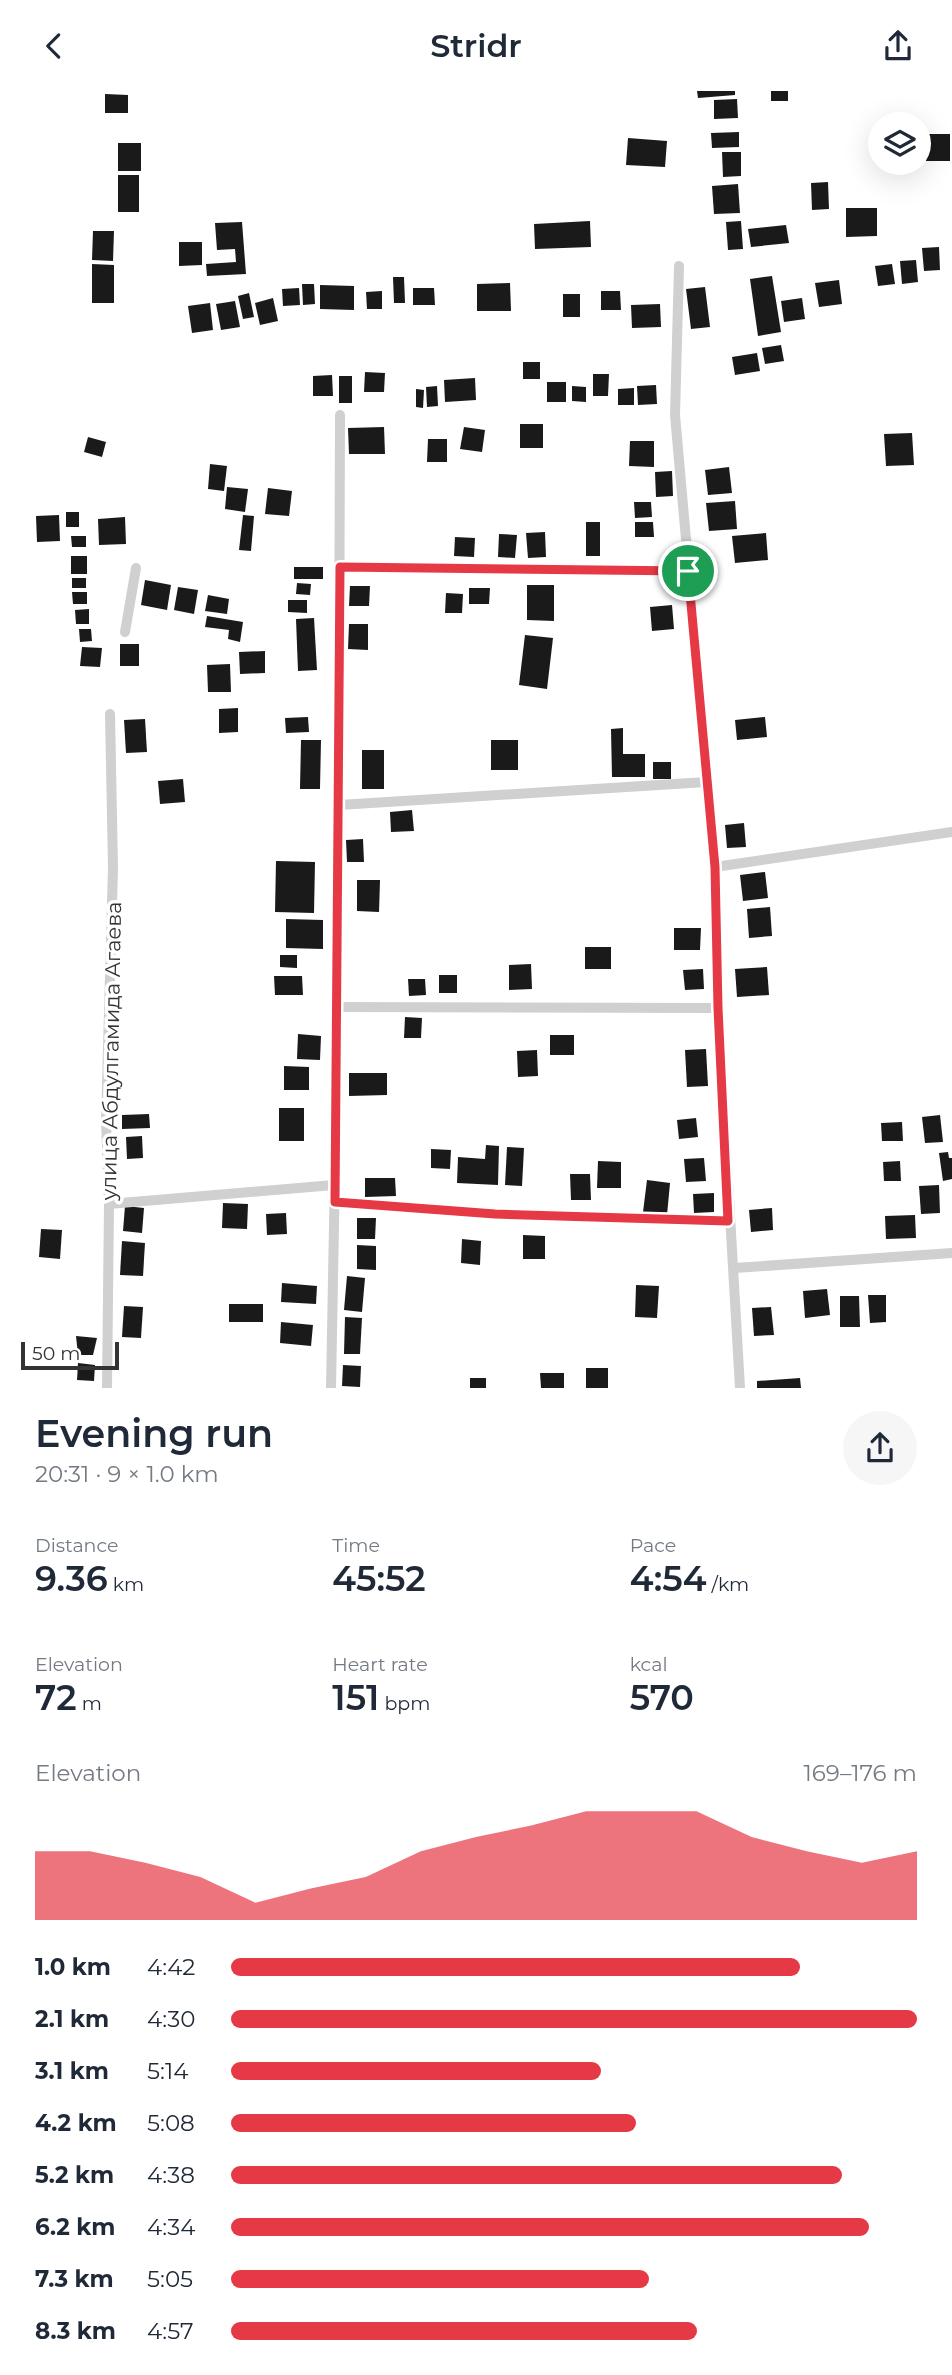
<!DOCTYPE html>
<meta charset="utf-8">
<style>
body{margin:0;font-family:Montserrat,sans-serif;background:#f6f6f7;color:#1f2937;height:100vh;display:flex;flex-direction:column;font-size:26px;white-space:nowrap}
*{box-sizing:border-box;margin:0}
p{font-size:23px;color:#747a83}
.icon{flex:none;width:38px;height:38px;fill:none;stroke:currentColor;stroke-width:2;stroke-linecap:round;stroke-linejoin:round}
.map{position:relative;height:1297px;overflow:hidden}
.sheet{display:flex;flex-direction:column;background:#fff;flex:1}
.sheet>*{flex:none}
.fabs{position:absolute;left:868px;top:21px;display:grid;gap:14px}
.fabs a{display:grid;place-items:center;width:63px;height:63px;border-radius:50%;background:#fff;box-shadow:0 7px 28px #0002;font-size:35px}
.scale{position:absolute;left:21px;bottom:18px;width:98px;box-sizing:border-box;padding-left:7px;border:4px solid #333;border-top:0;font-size:19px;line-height:24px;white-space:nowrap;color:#333;-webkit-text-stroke:5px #fff;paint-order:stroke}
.pin{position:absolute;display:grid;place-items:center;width:60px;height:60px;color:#fff;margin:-30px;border:4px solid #fff;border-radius:50%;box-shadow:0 2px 7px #0007}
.round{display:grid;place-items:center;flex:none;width:74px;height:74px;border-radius:37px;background:#f6f6f7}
.summary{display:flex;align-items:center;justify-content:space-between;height:119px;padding:0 35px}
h1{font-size:38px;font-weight:600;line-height:52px}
.metrics{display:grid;grid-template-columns:repeat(3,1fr);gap:10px;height:119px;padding:7px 35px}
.metrics div{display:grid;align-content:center}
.metrics b{font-size:35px;font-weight:600}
.metrics small{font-size:19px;font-weight:400}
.metrics p{font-size:19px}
.chart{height:196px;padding:14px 35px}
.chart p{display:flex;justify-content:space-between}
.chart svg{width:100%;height:126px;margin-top:7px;fill:#e63946;opacity:.7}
ul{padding:0 35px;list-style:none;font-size:23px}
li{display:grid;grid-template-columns:112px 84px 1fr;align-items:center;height:52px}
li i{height:18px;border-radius:9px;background:#e63946}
header{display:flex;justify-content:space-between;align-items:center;height:91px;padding:0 35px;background:#fff;font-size:32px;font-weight:600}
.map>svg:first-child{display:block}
.building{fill:#1a1a1a}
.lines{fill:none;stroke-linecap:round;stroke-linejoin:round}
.minor{stroke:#d0d0d0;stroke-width:10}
.route-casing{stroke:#fff;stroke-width:14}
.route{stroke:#e63946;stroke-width:9}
.labels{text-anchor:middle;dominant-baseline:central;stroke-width:7;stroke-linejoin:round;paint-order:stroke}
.street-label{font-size:21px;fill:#333;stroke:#fff}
</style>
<header><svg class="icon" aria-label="back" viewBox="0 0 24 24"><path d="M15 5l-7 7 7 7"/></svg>Stridr<svg class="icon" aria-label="share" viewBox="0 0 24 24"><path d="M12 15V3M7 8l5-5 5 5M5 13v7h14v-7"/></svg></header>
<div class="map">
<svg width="952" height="1297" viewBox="0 0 952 1297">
<rect width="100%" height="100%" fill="#fff"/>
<g class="building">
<polygon points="697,0 735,0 735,4 698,7"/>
<rect x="771" y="0" width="17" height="10"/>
<polygon points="105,3 128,4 128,22 105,22"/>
<polygon points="737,8 738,27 714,28 714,9"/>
<polygon points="739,41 739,56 712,57 711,42"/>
<rect x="925" y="43" width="25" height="27"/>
<polygon points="628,47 667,50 665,76 626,74"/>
<rect x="118" y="52" width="23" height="28"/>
<polygon points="722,61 741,61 741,85 723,86"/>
<rect x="118" y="84" width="21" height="37"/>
<polygon points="828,91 829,118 812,119 811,92"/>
<polygon points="738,93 740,122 714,123 712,95"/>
<polygon points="846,117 877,117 877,145 846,146"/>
<polygon points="590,130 591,156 535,158 534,133"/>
<polygon points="741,130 743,158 728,159 726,131"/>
<polygon points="242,131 246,183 207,185 206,173 236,171 235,158 217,159 215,132"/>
<polygon points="786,134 789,152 751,156 748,138"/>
<polygon points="93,140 114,140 113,170 92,169"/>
<polygon points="179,151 202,151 202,174 179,175"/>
<polygon points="939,156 940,179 924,180 922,157"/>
<polygon points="916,169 918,191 902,193 900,170"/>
<polygon points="92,173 114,174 114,212 92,212"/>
<polygon points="892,173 895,193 878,195 875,175"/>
<polygon points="772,185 781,241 758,245 750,188"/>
<polygon points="393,186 404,186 405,212 394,212"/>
<polygon points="839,189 842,213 819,216 815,192"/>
<polygon points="510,192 511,220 477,220 477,193"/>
<polygon points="302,193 314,193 315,213 303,214"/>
<polygon points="320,194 354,195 354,219 320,218"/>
<polygon points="705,196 710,236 691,238 686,198"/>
<polygon points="299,197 300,214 283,215 282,198"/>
<polygon points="413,197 434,197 435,214 413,214"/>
<polygon points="382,200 382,218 367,218 366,201"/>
<polygon points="601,200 620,200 621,219 601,219"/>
<polygon points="249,202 254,226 243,228 238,205"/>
<rect x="563" y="203" width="17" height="23"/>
<polygon points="273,207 278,230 260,234 255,212"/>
<polygon points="802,207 805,228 784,231 781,210"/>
<polygon points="235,210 240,236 221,239 216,213"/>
<polygon points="210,212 213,239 192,242 188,215"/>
<polygon points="660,213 661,236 632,237 631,214"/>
<polygon points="781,254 784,270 765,273 762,257"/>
<polygon points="757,262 760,280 735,284 732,266"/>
<rect x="523" y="271" width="17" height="17"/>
<polygon points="365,281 385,282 384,301 364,301"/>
<polygon points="593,283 609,283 608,305 593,305"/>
<polygon points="332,284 333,305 313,305 313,285"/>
<rect x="339" y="285" width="13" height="27"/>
<polygon points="475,287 476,309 445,311 444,289"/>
<rect x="547" y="291" width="19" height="20"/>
<polygon points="656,294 657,313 638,314 637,295"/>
<polygon points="437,295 438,315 427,316 426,296"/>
<polygon points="572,295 586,296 586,311 572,310"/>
<polygon points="634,297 634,314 618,314 618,298"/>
<polygon points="416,298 424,299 423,317 416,316"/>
<rect x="520" y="333" width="23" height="24"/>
<polygon points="384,336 385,363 349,363 348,337"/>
<polygon points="464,336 485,339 482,361 460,358"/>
<polygon points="912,342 914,374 886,375 884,343"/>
<polygon points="88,346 106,351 102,366 84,361"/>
<polygon points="428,348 447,348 447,371 427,371"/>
<polygon points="630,350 654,350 654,376 629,375"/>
<polygon points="210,373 227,375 224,400 208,398"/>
<polygon points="729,376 732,402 708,404 705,379"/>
<polygon points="672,380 673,405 656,406 655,381"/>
<polygon points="227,396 248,398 245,421 225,418"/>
<polygon points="268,397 292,400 289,425 265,423"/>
<polygon points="735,410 737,438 709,440 706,412"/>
<polygon points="634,411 651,411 652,426 635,427"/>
<rect x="66" y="421" width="13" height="15"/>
<polygon points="59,424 60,450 37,451 36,425"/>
<polygon points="243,424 254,425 251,460 239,459"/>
<polygon points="125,426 126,453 99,454 98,428"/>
<rect x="586" y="431" width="14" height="34"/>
<polygon points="635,431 653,431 654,446 635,446"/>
<polygon points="545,441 546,466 528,467 526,442"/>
<polygon points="766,442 768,469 735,472 732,445"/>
<polygon points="499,443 517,444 515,467 498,466"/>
<polygon points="71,445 86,445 86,456 72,456"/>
<polygon points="455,446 475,447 474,466 454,465"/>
<rect x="71" y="465" width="16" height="18"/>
<rect x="294" y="476" width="29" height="12"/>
<rect x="72" y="487" width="14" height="10"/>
<polygon points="145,489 171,494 167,519 141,514"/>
<polygon points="297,492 311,493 310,504 296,503"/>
<polygon points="527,494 554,494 554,530 527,529"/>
<polygon points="350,495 370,495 369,515 349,515"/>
<polygon points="178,496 198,499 194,523 174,519"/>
<polygon points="469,497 490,497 489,513 469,513"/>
<polygon points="72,501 87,501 87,513 73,513"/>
<polygon points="446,502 463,503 462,522 445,522"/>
<polygon points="208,504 229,508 227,523 205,520"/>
<polygon points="288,509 307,509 307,522 288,521"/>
<polygon points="672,514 674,538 652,540 650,516"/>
<polygon points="89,518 89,533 76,533 75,519"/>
<polygon points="207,525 243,531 240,551 228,548 229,539 205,536"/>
<polygon points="314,527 317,579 298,580 296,528"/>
<polygon points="349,533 368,533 368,559 348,558"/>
<polygon points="79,538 91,538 92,550 80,551"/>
<polygon points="525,544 553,547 547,598 519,594"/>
<rect x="120" y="553" width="19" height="22"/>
<polygon points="82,556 102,557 100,576 80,575"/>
<polygon points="265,560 265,582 240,583 239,561"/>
<polygon points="230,573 231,601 208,601 207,574"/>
<polygon points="238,617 238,641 219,642 219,618"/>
<polygon points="308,626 309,641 286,642 285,627"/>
<polygon points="765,626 767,646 737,649 735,629"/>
<polygon points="145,628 147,661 126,662 124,629"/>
<polygon points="623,637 623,663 645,663 645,686 612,686 611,638"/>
<polygon points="301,649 321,649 320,698 300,698"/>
<rect x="491" y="649" width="27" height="30"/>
<rect x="362" y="659" width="22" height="39"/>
<rect x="653" y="671" width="18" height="17"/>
<polygon points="183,688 185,711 160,713 158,690"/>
<polygon points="412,719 414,740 391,741 390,721"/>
<polygon points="744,732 746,756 727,757 725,734"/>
<polygon points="363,748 364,771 347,771 346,749"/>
<polygon points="276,770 315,771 314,822 275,821"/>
<polygon points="765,781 768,807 743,810 740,784"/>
<polygon points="357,789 380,789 379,821 357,820"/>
<polygon points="770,816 772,845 749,847 747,818"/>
<polygon points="286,828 323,829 323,858 286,857"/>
<polygon points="674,837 701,837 700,859 674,859"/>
<rect x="585" y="856" width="26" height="22"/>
<polygon points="280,864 297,864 297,877 280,876"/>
<polygon points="531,873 532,898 509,899 509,874"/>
<polygon points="767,876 769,904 737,906 735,878"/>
<polygon points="703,878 704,898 685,899 683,879"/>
<rect x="439" y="884" width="18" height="18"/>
<polygon points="274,885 302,885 303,904 275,904"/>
<polygon points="408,888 425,888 426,904 409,905"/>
<polygon points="405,926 422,927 421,947 404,947"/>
<polygon points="298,943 321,945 320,969 297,968"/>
<rect x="550" y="944" width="24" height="20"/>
<polygon points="706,958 708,995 687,996 685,959"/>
<polygon points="537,959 538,985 518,986 517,960"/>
<polygon points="284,975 309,976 309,999 284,999"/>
<polygon points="349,982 387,982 387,1004 349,1005"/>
<rect x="279" y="1017" width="25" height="33"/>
<polygon points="149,1023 150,1037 122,1038 122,1024"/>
<polygon points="940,1024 943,1051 925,1052 922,1026"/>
<polygon points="696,1027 698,1046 679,1048 677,1029"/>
<polygon points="902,1031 903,1050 882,1050 881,1032"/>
<polygon points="142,1045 143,1067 127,1068 126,1046"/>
<polygon points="486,1054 499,1055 498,1094 457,1092 458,1066 485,1068"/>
<polygon points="507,1056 524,1057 522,1095 505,1094"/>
<polygon points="431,1058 451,1059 450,1078 431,1077"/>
<polygon points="948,1061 949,1067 952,1067 952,1088 943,1090 939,1062"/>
<polygon points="704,1067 706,1090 686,1091 684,1068"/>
<polygon points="598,1070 621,1071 621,1097 597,1097"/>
<polygon points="900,1070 901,1090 884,1090 883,1071"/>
<polygon points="570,1083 590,1083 591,1109 571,1109"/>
<polygon points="365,1087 395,1087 396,1105 365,1106"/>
<polygon points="647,1089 670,1092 667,1124 643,1121"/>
<polygon points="939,1094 940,1122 921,1123 919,1095"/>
<polygon points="714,1102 714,1121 694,1122 693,1103"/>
<polygon points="223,1112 248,1113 247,1138 222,1137"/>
<polygon points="125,1115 144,1117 142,1142 123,1140"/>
<polygon points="772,1117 773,1139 751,1141 749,1119"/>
<polygon points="286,1122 287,1143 267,1144 266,1123"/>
<polygon points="915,1124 916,1147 886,1148 885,1125"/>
<polygon points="357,1127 376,1127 375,1148 357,1148"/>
<polygon points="41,1138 62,1139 60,1168 39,1166"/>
<polygon points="523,1144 545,1145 545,1168 523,1168"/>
<polygon points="462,1148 481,1150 480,1174 461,1172"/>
<polygon points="122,1150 145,1152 143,1185 120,1184"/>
<polygon points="357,1154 376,1155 376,1179 357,1178"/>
<polygon points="347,1185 365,1187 362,1221 344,1219"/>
<polygon points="282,1192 317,1195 316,1213 281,1211"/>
<polygon points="636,1194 659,1195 657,1227 635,1226"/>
<polygon points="827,1198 830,1224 805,1227 803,1200"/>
<polygon points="868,1204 886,1204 886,1231 870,1232"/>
<polygon points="840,1205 859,1205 860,1236 840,1236"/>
<rect x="229" y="1213" width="34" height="18"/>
<polygon points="124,1215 143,1216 141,1247 122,1246"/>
<polygon points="771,1216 774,1244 754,1245 752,1217"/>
<polygon points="345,1226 362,1227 360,1263 344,1263"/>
<polygon points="281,1231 313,1234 311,1255 280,1252"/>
<polygon points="76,1245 97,1247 93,1264 78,1264"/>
<polygon points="78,1272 95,1274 94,1290 77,1289"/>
<polygon points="343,1274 361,1275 360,1296 342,1295"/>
<rect x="586" y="1277" width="22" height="20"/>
<polygon points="540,1282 564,1282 564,1297 541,1297"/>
<rect x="470" y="1287" width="16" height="10"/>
<polygon points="800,1287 801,1297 757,1297 757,1290"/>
</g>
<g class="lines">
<g class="minor">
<polyline points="679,175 675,324 715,776 718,917 740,1297"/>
<polyline points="340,476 688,480"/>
<polyline points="125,541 136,477"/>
<polyline points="339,714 706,691"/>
<polyline points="715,776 952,741"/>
<polyline points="338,916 718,917"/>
<polyline points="335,1111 495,1123 728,1130"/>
<polyline points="109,1113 334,1094"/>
<polyline points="735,1177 952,1162"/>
<polyline points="107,1297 109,1113 106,1029 113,777 110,623"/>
<polyline points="331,1297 338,916 340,324"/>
</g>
</g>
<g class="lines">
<g class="route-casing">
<polygon id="route" points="340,476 688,480 715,776 718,917 728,1130 495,1123 335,1111"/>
</g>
<use href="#route" class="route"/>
</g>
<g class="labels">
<g class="street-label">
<text transform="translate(111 960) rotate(-89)">улица Абдулгамида Агаева</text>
</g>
</g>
</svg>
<div class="fabs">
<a><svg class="icon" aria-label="layers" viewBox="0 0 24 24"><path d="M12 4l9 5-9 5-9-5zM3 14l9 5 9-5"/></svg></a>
</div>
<div class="scale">50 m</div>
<div class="pin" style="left:688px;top:480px;background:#1e9e55"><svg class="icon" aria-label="arrive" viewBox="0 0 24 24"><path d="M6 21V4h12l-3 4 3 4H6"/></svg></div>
</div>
<section class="sheet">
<div class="summary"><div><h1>Evening run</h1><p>20:31 · 9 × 1.0 km</p></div><a class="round"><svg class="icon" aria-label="share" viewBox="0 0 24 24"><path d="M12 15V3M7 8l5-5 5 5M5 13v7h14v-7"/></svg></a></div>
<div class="metrics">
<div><p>Distance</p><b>9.36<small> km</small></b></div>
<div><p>Time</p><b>45:52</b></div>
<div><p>Pace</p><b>4:54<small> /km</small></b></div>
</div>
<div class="metrics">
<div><p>Elevation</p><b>72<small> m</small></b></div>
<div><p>Heart rate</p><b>151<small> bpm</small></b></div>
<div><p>kcal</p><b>570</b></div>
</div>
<div class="chart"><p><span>Elevation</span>169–176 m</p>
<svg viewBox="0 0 160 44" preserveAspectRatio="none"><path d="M0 44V20L10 20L20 24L30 29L40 38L50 33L60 29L70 20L80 15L90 11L100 6L110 6L120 6L130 15L140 20L150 24L160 20V44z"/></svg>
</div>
<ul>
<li><b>1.0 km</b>4:42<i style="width:83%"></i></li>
<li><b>2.1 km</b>4:30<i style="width:100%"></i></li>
<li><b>3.1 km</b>5:14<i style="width:54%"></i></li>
<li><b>4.2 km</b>5:08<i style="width:59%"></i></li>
<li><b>5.2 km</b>4:38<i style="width:89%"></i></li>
<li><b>6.2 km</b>4:34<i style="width:93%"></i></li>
<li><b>7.3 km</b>5:05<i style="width:61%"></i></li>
<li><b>8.3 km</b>4:57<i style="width:68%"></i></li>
</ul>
</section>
